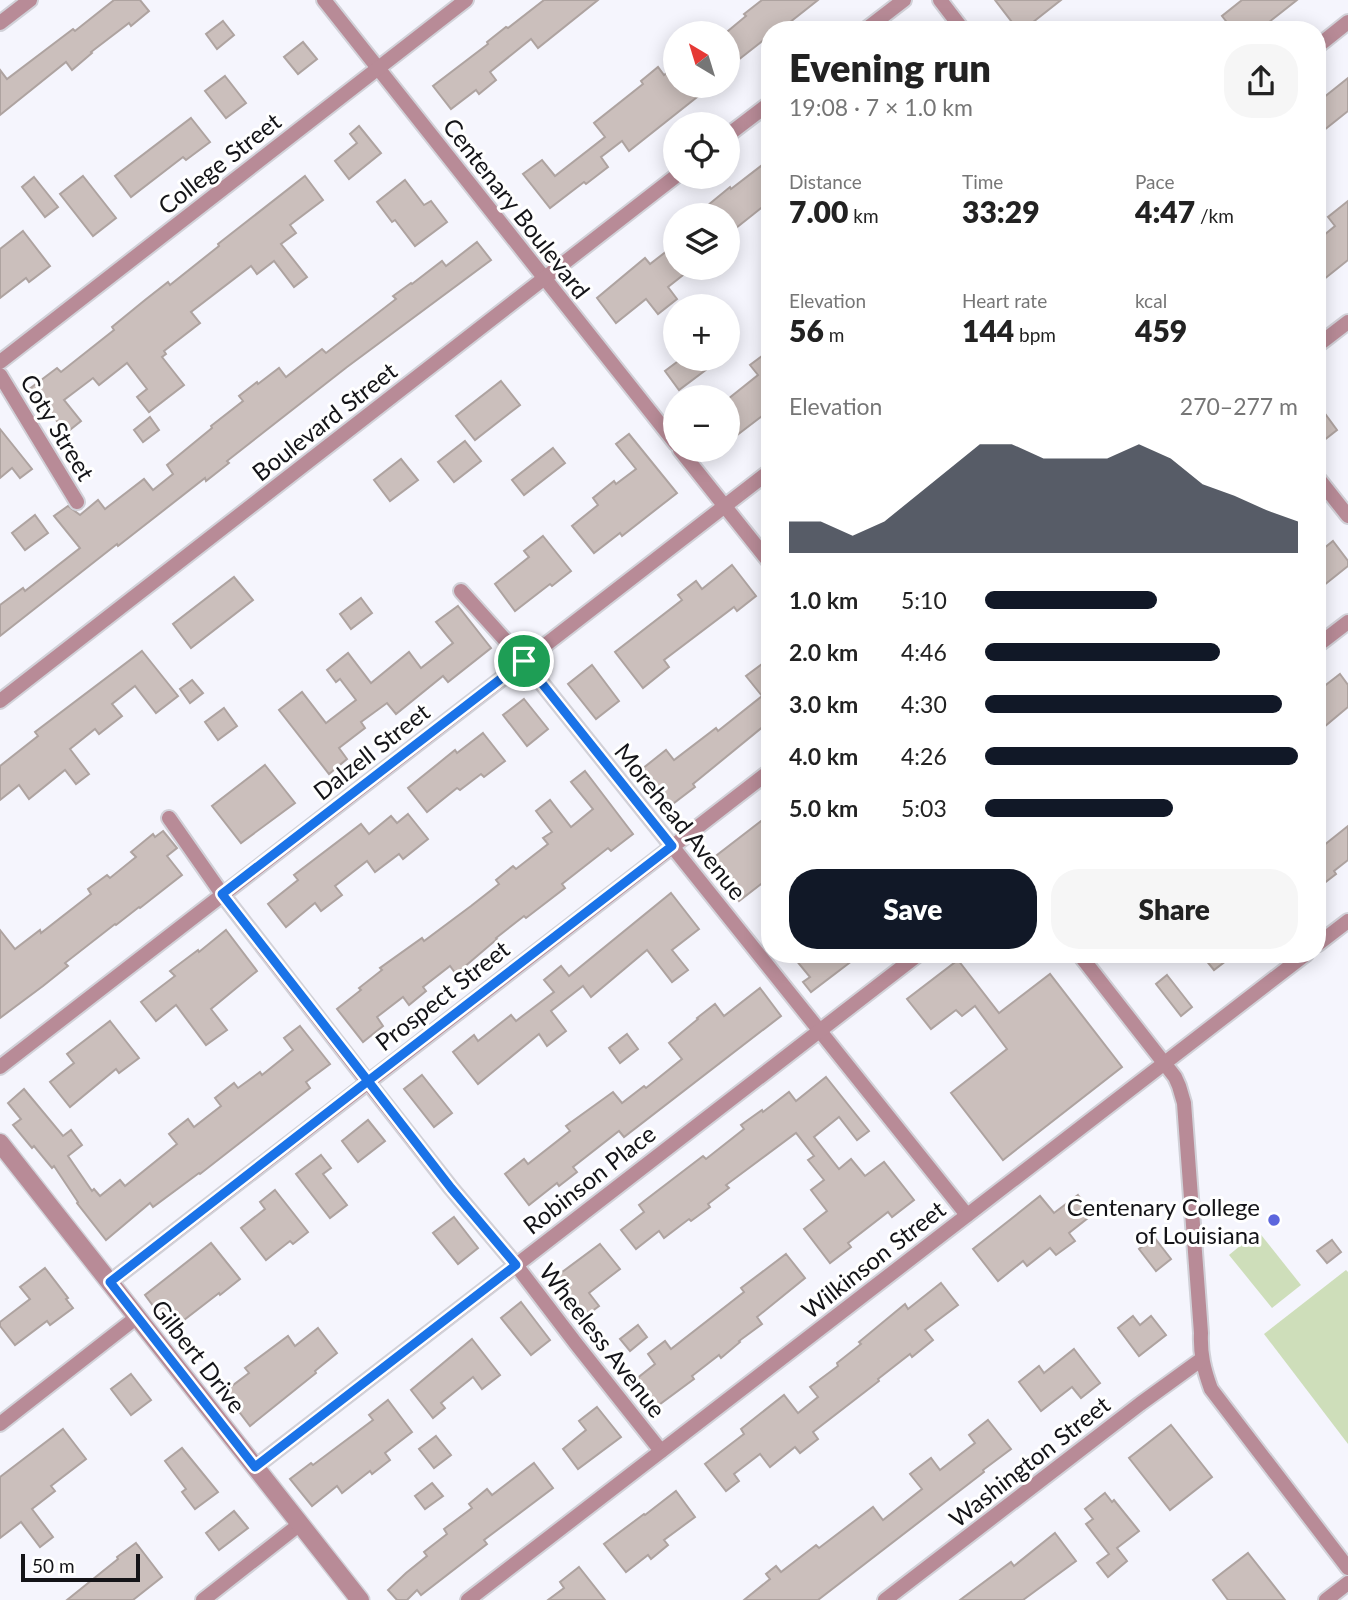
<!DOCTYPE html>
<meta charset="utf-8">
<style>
body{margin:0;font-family:Lato,sans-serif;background:#f6f6f6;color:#222;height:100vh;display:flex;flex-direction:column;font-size:26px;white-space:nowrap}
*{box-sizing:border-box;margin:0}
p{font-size:23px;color:#767676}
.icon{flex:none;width:38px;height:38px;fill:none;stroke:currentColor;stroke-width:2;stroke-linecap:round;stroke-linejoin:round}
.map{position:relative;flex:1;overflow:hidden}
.sheet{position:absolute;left:761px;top:21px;width:565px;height:942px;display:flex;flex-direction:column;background:#fff;border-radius:28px;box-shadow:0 4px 18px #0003}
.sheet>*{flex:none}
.needle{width:46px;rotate:322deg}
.fabs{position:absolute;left:663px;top:21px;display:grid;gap:14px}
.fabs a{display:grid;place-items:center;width:77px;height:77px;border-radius:50%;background:#fff;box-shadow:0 4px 18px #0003;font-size:35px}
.scale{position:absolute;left:21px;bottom:18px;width:119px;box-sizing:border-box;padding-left:7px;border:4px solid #141418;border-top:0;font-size:19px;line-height:24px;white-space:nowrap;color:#141418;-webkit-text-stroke:5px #fff;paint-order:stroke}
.pin{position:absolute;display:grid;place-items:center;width:60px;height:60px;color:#fff;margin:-30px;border:4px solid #fff;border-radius:50%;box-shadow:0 2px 7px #0007}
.round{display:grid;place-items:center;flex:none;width:74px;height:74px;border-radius:28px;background:#f6f6f6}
.summary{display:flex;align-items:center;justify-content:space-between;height:119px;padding:0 28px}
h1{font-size:38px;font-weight:800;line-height:52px}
.metrics{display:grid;grid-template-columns:repeat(3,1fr);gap:10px;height:119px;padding:7px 28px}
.metrics div{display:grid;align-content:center}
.metrics b{font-size:30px;font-weight:800}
.metrics small{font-size:19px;font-weight:400}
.metrics p{font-size:19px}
.chart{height:196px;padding:14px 28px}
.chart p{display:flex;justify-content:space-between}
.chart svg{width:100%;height:126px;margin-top:7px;fill:#111827;opacity:.7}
.primary-button{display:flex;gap:14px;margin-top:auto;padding:14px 28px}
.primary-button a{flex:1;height:80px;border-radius:28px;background:#111827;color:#fff;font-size:28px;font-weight:800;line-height:80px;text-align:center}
.primary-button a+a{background:#f6f6f6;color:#222}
ul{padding:0 28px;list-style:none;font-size:23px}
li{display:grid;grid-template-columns:112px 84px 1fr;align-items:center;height:52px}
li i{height:18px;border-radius:9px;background:#111827}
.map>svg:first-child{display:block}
.green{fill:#cedeba}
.building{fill:#cbbfbc;stroke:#aea3a0;stroke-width:2}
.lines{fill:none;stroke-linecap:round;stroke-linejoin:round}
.minor-casing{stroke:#d1d1d8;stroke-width:18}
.tertiary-casing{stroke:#d1d1d8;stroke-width:21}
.minor{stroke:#b88b97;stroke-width:14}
.tertiary{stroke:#b88b97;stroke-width:18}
.route-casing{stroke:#fff;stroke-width:14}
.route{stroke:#1a73e8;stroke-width:9}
.poi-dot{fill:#5c66dd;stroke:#fff;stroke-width:2.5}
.labels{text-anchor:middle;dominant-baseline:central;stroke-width:6;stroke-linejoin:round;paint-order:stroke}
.street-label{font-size:24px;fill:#141418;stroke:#fff}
.poi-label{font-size:24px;fill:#141418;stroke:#fff;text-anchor:end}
</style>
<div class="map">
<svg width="1348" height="1600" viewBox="0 0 1348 1600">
<rect width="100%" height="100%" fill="#f5f5fd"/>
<g class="green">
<polygon points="1258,1231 1301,1285 1272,1308 1229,1255"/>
<polygon points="1346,1270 1348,1272 1348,1444 1264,1334"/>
</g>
<g class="building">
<polygon points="114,0 140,0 149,11 131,26 129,23 91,52 92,53 72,70 66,62 0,115 0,70 7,79 73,29 75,31"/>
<polygon points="544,0 598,0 538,48 531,39 490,72 496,80 479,94 476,90 451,109 433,86 488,44 487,42 506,27 508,28"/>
<polygon points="762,0 818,0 780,30 770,30 770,35 728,68 728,31 746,16 744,14"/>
<polygon points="995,0 1061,0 1023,30 1018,30"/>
<polygon points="1242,0 1297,0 1259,30 1233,30 1222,16"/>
<polygon points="223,21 234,35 217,49 206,34"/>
<polygon points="303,42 317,59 298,74 284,57"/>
<polygon points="676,66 676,86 711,86 629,151 622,141 601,157 608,167 586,184 584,182 550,208 523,174 542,160 555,176 605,137 594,123 643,84 641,81 658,67 664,75"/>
<polygon points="225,76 246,103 226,118 205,91"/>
<polygon points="1348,78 1348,111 1318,135 1318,102"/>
<polygon points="191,118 210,142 186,160 183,157 131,197 115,176"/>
<polygon points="359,126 381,153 349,179 335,161 357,143 350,134"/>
<polygon points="770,159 770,201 736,228 728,215 696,215 730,187 731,189"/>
<polygon points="83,176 116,218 93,236 60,194"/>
<polygon points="305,176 323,200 290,225 296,233 281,244 307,277 294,287 274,261 257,274 251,266 191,312 200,323 164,351 166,354 162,357 184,385 149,412 137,397 147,389 127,363 99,385 93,378 64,400 81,421 66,433 50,412 47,414 28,390 57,368 61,372 114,330 112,327 145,300 168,282 170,285 219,246 218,244"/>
<polygon points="34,177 58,207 45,217 22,187"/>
<polygon points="405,180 424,205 431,201 447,222 415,246 395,220 392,222 377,202"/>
<polygon points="1348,201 1348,260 1318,284 1318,240 1335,226 1328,217"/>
<polygon points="23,231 50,266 29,282 26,278 0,298 0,249"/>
<polygon points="477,242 491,260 347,367 227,461 229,463 206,481 205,478 118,546 117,544 0,636 0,605 23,588 25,591 80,548 54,516 68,506 80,515 98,500 105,509 144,479 153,490 173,474 167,465 212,428 211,426 243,401 239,396 257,382 258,384 279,368 286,377 322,349 326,353 396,299 393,296 411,283 412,284 442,261 446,266"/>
<polygon points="676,244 676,268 692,268 668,287 677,299 658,314 646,299 616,323 597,298 645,258 650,264"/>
<polygon points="770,350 770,410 728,442 728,399 758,375 750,365"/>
<polygon points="681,359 700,359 707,369 679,390 665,371"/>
<polygon points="501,381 520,405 475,440 456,416"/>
<polygon points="1318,404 1337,430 1318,445"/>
<polygon points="150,417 159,430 143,442 134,430"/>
<polygon points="0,429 32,469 20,478 12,468 0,478"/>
<polygon points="629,434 677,493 622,536 620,533 594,553 572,526 598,505 593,498 614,481 616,484 636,469 616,444"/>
<polygon points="465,441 481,461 454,482 438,462"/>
<polygon points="553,448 565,463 524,495 512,480"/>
<polygon points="401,459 418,480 390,501 374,480"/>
<polygon points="35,515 48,533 25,550 12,533"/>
<polygon points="543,536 571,571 552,586 550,584 515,611 495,584 529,557 524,551"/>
<polygon points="1333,541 1348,561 1348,566 1318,590 1318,553"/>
<polygon points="732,565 756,596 737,611 734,607 664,660 669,667 643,688 615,652 682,600 678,595 696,581 702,589"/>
<polygon points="234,577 253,600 191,648 173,624"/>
<polygon points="361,598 372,613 351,629 340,614"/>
<polygon points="458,606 491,648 448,682 443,676 396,714 387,703 361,722 365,728 339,748 347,759 329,774 279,710 302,692 326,723 356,700 340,679 336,682 327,670 348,653 371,683 409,652 421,668 453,643 436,622"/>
<polygon points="142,651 178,696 156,713 135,686 112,704 122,716 99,734 95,729 70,749 89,774 76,784 65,770 29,799 19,785 0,800 0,766 38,736 35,732"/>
<polygon points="770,658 770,721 693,784 695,787 670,806 642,769 666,750 674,760 716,728 718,731 762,696 746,676"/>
<polygon points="592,665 619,701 596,719 568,684"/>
<polygon points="1340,674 1348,685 1348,707 1318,732 1318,691"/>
<polygon points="192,680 203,693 190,703 180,689"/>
<polygon points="524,699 548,729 527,746 503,715"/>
<polygon points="224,708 237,726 218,740 205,722"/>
<polygon points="483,733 505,761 484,777 481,774 460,790 457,788 427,812 408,788 455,750 457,753"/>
<polygon points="265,765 295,803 241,843 212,806"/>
<polygon points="585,771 633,834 611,851 608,848 562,884 565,888 526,918 524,916 496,938 497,939 456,974 450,966 423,987 426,991 409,1005 403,997 377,1017 383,1026 363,1042 337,1009 361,990 359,988 382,970 380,968 422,938 424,941 471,906 499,884 496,880 513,866 516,869 548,844 543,838 552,832 536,811 550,800 571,827 593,809 571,782"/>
<polygon points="408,814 428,839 403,859 399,854 375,872 367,861 335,886 342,895 321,911 315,903 286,927 268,904 298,880 294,875 361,824 369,834 391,816 397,823"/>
<polygon points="770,814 770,877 739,901 708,862"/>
<polygon points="1348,826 1348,860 1334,871 1336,874 1318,888 1318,850"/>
<polygon points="163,831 177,848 167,856 182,875 140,908 139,907 116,925 115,924 65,963 68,966 43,986 0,1018 0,930 15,949 40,930 41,933 91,894 88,889 107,875 110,878 136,857 131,852 153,834 155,837"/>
<polygon points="671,893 699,929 672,950 688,970 672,982 647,950 591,997 583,986 551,1011 566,1031 547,1046 539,1034 478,1084 453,1052 474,1035 478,1041 511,1015 516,1021 554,992 544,980 561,966 569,976"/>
<polygon points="226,930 257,971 211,1009 227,1030 206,1045 176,1005 156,1021 141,1002 175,976 170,971 198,950 199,952"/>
<polygon points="791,954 861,954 811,992 803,982 810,977"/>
<polygon points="1201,954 1235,954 1214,970"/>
<polygon points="958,960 999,1013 1050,974 1122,1067 1003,1160 951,1093 1007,1049 975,1006 962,1016 956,1010 931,1029 907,999"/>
<polygon points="1167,975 1192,1007 1181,1016 1156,984"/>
<polygon points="760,988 781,1016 624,1137 619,1131 573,1167 577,1172 559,1186 557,1183 529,1205 505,1174 524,1159 528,1164 570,1131 566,1126 613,1092 622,1103 644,1086 646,1088 682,1059 669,1043 698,1019 697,1018 715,1004 724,1016"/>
<polygon points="110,1021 139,1058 119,1073 116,1069 70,1107 50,1082 74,1063 67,1054"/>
<polygon points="300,1026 330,1064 306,1082 310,1088 200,1174 199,1173 153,1207 150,1203 106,1240 77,1203 78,1202 54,1166 52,1168 34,1146 32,1148 13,1125 21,1119 8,1103 24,1089 63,1136 71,1130 82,1145 68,1156 92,1191 94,1189 100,1196 120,1180 125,1186 177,1144 169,1134 188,1119 194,1127 221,1106 215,1098 234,1083 238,1088 260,1072 262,1075 293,1050 284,1038"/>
<polygon points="627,1034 638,1049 620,1063 609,1048"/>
<polygon points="422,1075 452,1113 434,1127 404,1089"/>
<polygon points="826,1077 869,1131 857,1140 839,1117 814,1137 839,1169 851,1159 865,1176 884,1162 914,1200 892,1217 888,1212 848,1243 851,1247 830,1263 804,1229 827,1211 811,1190 824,1180 808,1160 814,1156 796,1133 726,1185 729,1188 708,1204 710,1207 691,1221 689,1219 664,1238 659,1231 636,1249 621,1230 644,1212 639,1205 703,1156 706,1159 744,1129 741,1125 762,1110 763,1112 789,1092 796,1101"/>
<polygon points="368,1120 385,1141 358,1162 342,1141"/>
<polygon points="321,1155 331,1168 323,1174 347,1205 330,1218 296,1174"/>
<polygon points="275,1190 308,1232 293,1244 290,1241 266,1260 241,1228 265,1209 260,1202"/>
<polygon points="1078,1195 1093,1214 1069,1233 1075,1241 1056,1255 1050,1248 1027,1266 1023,1261 998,1281 973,1249 1040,1196 1054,1213"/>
<polygon points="454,1217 478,1248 458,1264 433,1233"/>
<polygon points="1154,1237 1171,1259 1156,1271 1139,1249"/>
<polygon points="1332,1240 1341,1252 1327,1263 1317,1251"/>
<polygon points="211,1243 240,1279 220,1295 219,1293 171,1330 145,1295"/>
<polygon points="600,1244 620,1269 589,1293 599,1306 580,1320 550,1281"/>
<polygon points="786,1254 805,1278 757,1317 762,1324 739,1341 740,1342 721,1358 719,1355 692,1376 694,1379 656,1407 635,1380 655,1364 648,1354 665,1341 671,1349 744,1292 741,1288"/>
<polygon points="45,1268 68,1298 66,1299 73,1308 50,1325 47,1321 15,1345 0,1326 0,1322 30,1299 20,1287"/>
<polygon points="941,1283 958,1305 925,1330 933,1340 912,1357 910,1354 878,1379 879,1381 813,1432 818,1439 800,1453 795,1447 770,1467 760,1454 734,1474 739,1481 726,1491 705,1464 744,1434 741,1429 784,1395 798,1413 818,1397 810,1387 838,1366 837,1363 861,1344 859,1342 905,1304 908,1309"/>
<polygon points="521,1302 550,1340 531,1355 501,1318"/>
<polygon points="1133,1316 1140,1325 1151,1316 1166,1335 1139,1356 1118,1328"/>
<polygon points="638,1325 647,1337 630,1351 620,1339"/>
<polygon points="318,1328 337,1353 315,1371 316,1373 250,1426 224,1392 249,1373 245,1368 288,1336 295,1346"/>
<polygon points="472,1339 500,1375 482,1389 473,1377 441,1403 445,1408 433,1418 411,1390"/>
<polygon points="1074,1349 1100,1383 1081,1398 1072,1387 1041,1411 1019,1382 1039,1366 1044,1373"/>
<polygon points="131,1374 151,1400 131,1415 111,1389"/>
<polygon points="388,1400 412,1432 385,1453 390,1460 372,1474 370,1471 342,1493 337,1486 312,1506 290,1479 311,1463 313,1465 373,1420 369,1415"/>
<polygon points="597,1407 621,1437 578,1469 563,1449 586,1430 579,1421"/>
<polygon points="988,1420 1011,1449 983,1470 984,1472 818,1600 744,1600 770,1579 766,1574 776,1566 781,1572 816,1545 819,1548 873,1507 883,1520 922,1489 910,1474 931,1458 940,1470 975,1443 969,1435"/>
<polygon points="1171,1425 1212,1477 1170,1510 1129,1458"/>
<polygon points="63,1429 86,1459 51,1486 55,1491 32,1509 53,1537 40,1547 21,1522 0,1538 0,1477"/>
<polygon points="436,1436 451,1455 434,1468 419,1449"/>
<polygon points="182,1448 218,1492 195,1509 182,1492 186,1489 165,1461"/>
<polygon points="534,1463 553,1488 484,1540 487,1544 421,1595 417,1590 407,1600 397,1600 388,1590 406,1573 427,1556 424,1552 447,1534 444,1529 472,1508 469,1504 487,1489 492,1495"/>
<polygon points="432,1483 443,1496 425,1509 415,1496"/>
<polygon points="676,1491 695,1517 664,1540 668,1545 651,1559 648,1555 626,1572 604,1544 644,1514 645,1515"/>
<polygon points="1105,1493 1112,1502 1114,1500 1139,1531 1117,1548 1127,1561 1108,1577 1097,1563 1109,1554 1086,1524 1093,1519 1085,1509"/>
<polygon points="234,1511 248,1528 219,1550 206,1533"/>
<polygon points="1055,1533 1076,1561 1023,1600 960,1600 1011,1562 1014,1566"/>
<polygon points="136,1543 162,1577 133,1600 67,1600 118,1559 117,1557"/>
<polygon points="1248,1553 1285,1600 1228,1600 1213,1580"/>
<polygon points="579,1567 605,1600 548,1600 564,1588 560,1582"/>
</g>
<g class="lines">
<g class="minor-casing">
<g id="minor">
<polyline points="324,0 676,444"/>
<polyline points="940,0 963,30"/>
<polyline points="0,23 30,0"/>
<polyline points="865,30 904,0"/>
<polyline points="1318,46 1348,22"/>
<polyline points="728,135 770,103"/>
<polyline points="1318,345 1348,322"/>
<polyline points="0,362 466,0"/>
<polyline points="0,375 77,502"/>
<polyline points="680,450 770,563"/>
<polyline points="1318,478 1348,516"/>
<polyline points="461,591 524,661 967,1215"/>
<polyline points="1318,645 1348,622"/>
<polyline points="0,701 676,176"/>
<polyline points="169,818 222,894 367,1081 451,1188 516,1265 577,1345 661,1451"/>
<polyline points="1318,944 1348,921"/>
<path d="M1079,954L1175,1077L1179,1086L1184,1103L1201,1333C1200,1354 1204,1370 1211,1389L1348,1568"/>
<polyline points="0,1067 770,471"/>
<polyline points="110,1282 770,771"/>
<polyline points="0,1424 137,1317"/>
<polyline points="255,1467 919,954"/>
<polyline points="203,1600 300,1524"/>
<polyline points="468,1600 1306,954"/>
<polyline points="885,1600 1140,1404 1202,1359"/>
<polyline points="1326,1600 1348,1583"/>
</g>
</g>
<g class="tertiary-casing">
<polyline id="tertiary" points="0,1143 360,1600"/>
</g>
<use href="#minor" class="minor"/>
<use href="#tertiary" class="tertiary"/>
</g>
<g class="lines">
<g class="route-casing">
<polyline id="route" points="524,661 222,894 368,1081 110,1282 255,1467 516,1265 451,1188 368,1081 672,846 524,661"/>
</g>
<use href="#route" class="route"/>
</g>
<circle class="poi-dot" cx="1274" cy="1220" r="7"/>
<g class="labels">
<g class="street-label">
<text transform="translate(219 163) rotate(-38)">College Street</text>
<text transform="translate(517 208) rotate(52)">Centenary Boulevard</text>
<text transform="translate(324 421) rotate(-38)">Boulevard Street</text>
<text transform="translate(58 427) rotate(59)">Coty Street</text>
<text transform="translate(371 751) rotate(-38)">Dalzell Street</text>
<text transform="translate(681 821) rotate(51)">Morehead Avenue</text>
<text transform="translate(442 995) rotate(-38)">Prospect Street</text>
<text transform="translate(589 1179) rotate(-38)">Robinson Place</text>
<text transform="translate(873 1259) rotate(-38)">Wilkinson Street</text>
<text transform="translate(603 1340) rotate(52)">Wheeless Avenue</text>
<text transform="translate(199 1356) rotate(52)">Gilbert Drive</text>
<text transform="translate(1029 1461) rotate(-38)">Washington Street</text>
</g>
<g class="poi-label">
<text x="1260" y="1206">Centenary College<tspan x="1260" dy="28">of Louisiana</tspan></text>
</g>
</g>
</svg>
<div class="fabs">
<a><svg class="needle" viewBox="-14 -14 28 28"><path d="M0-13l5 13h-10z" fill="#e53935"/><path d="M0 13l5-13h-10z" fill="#767676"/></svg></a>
<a><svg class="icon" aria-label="locate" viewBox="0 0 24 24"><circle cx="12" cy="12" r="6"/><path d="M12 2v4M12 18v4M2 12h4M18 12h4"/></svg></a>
<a><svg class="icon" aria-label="layers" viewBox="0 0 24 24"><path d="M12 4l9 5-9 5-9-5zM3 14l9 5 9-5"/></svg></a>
<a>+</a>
<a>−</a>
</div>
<div class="scale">50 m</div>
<div class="pin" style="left:524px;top:661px;background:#1e9e55"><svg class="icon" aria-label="arrive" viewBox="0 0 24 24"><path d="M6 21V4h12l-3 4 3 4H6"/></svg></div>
<section class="sheet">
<div class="summary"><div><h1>Evening run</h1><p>19:08 · 7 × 1.0 km</p></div><a class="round"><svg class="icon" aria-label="share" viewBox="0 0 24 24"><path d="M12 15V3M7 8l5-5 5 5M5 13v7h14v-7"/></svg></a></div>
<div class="metrics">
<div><p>Distance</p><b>7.00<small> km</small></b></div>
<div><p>Time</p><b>33:29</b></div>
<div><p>Pace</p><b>4:47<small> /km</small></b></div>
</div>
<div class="metrics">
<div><p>Elevation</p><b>56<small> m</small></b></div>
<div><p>Heart rate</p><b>144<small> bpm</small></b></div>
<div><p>kcal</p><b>459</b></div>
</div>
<div class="chart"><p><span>Elevation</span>270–277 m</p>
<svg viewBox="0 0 160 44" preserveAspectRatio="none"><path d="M0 44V33L10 33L20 38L30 33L40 24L50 15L60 6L70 6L80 11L90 11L100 11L110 6L120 11L130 20L140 24L150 29L160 33V44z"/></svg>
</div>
<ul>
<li><b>1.0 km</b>5:10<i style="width:55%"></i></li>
<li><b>2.0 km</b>4:46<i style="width:75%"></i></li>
<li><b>3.0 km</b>4:30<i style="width:95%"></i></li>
<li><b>4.0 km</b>4:26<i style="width:100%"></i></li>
<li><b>5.0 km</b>5:03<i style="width:60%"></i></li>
</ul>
<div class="primary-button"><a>Save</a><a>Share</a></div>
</section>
</div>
